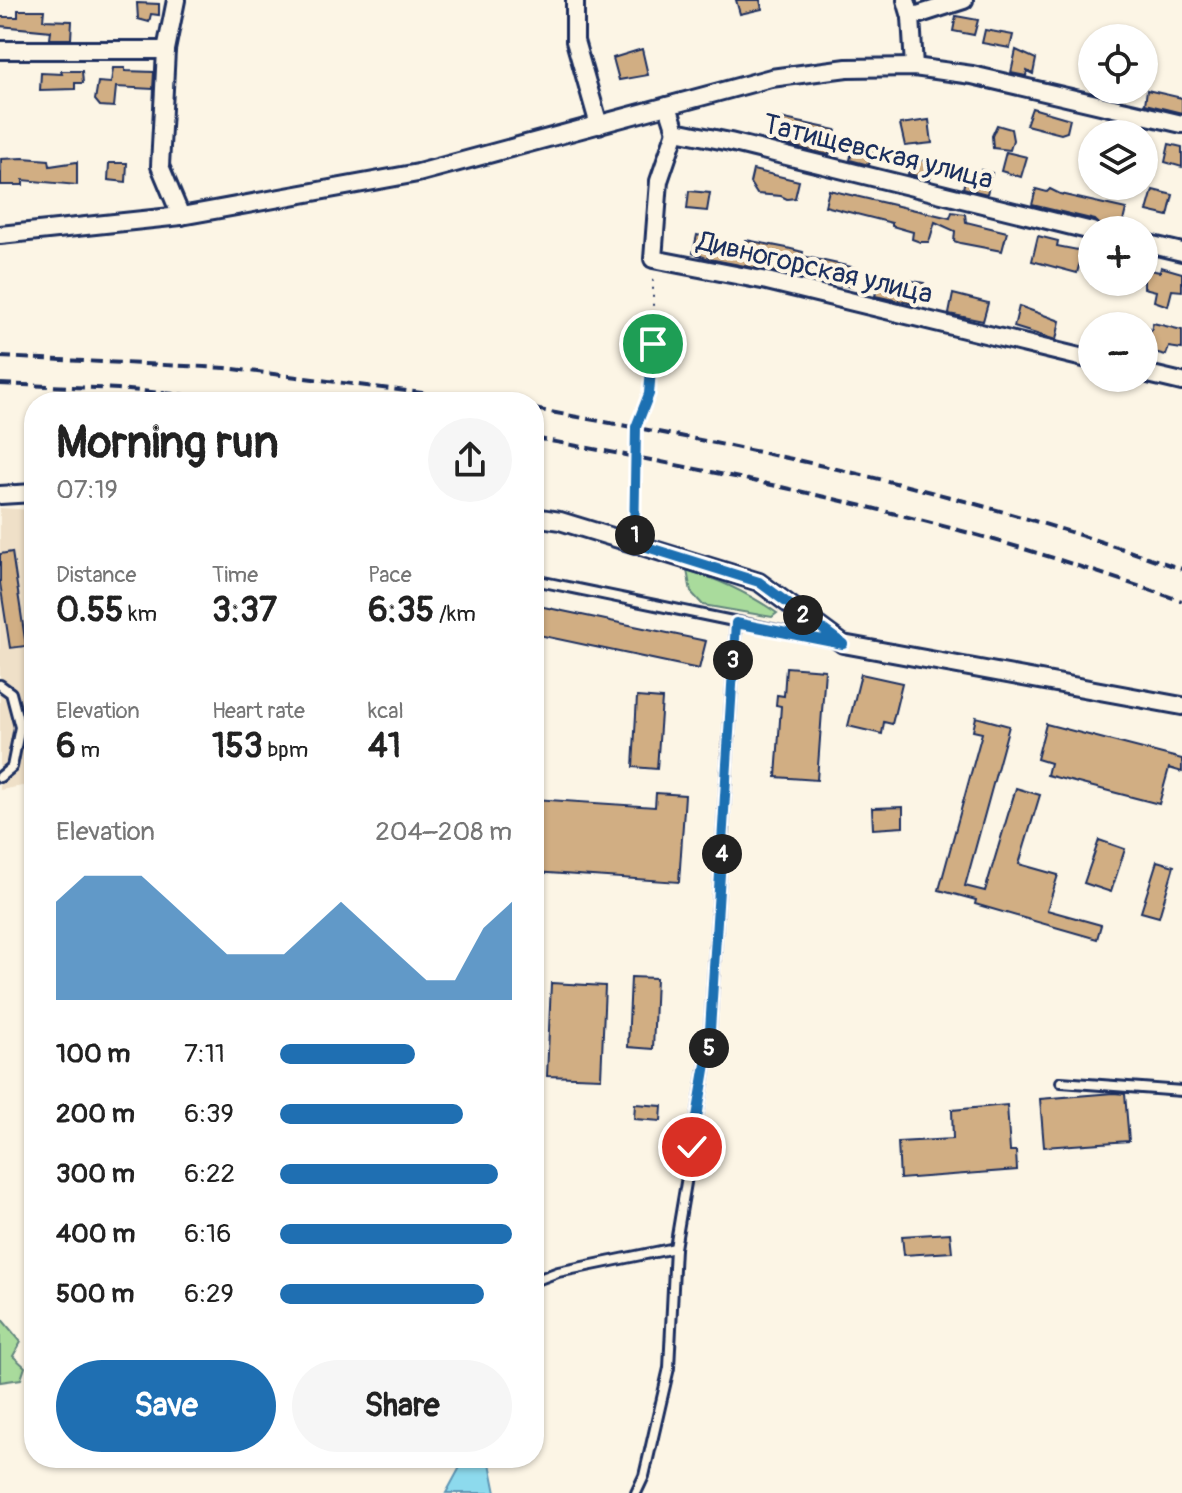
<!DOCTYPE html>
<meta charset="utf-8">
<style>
body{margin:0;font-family:Pangolin,sans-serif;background:#f6f6f6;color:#222;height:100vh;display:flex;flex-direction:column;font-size:30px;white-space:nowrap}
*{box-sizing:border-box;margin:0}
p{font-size:26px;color:#767676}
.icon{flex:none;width:44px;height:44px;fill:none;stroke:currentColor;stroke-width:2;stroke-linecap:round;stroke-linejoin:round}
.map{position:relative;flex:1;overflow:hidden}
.panel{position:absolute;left:24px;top:392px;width:520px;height:1076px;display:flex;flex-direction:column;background:#fff;border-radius:32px;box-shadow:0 2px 6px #0004}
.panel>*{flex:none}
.buttons{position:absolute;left:1078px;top:24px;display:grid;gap:16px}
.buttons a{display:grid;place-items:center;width:80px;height:80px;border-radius:50%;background:#fff;box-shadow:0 2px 6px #0004;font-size:40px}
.pin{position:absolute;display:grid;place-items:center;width:68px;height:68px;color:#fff;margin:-34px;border:4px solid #fff;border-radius:50%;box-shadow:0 2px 8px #0007}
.km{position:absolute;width:40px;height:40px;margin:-20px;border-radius:50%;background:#222;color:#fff;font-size:22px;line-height:40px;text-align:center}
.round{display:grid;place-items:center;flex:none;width:84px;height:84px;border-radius:42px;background:#f6f6f6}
.summary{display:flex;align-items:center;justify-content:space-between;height:136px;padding:0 32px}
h1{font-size:44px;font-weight:700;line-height:60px}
.figures{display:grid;grid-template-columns:repeat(3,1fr);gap:12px;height:136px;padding:8px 32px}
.figures div{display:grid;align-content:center}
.figures b{font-size:34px;font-weight:700}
.figures small{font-size:22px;font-weight:400}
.figures p{font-size:22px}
.chart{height:224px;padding:16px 32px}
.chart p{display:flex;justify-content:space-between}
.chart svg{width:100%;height:144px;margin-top:8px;fill:#1f6fb2;opacity:.7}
.cta{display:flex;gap:16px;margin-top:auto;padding:16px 32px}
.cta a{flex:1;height:92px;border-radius:48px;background:#1f6fb2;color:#fff;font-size:32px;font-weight:700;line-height:92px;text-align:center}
.cta a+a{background:#f6f6f6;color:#222}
ul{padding:0 32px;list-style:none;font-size:26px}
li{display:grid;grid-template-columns:128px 96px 1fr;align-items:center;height:60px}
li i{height:20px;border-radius:10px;background:#1f6fb2}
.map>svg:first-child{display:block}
.built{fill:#efe0c8}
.green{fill:#a9db9c;stroke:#62857d;stroke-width:2}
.water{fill:#8ddaed;stroke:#5f96b4;stroke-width:2}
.building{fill:#d1ae83;stroke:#1b2f5e;stroke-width:2}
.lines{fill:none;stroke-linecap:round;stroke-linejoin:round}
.lane-casing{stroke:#1b2f5e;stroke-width:14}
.street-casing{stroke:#1b2f5e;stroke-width:22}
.path{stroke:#1b2f5e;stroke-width:2;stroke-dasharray:2 6;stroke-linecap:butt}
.lane{stroke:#fcf5e5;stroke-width:8}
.street{stroke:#fcf5e5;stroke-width:16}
.rail{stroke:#1b2f5e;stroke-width:4;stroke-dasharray:12 6;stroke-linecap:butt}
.route-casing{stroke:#fff;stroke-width:16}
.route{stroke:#1f6fb2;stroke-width:10}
.labels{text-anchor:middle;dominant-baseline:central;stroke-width:8;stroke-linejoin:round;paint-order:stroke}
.street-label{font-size:28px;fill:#1b2f5e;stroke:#fcf5e5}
</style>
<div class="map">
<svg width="1182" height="1493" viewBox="0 0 1182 1493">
<rect width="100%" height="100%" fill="#fcf5e5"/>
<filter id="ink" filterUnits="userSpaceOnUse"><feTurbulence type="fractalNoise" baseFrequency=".0125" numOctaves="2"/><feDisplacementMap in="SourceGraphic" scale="16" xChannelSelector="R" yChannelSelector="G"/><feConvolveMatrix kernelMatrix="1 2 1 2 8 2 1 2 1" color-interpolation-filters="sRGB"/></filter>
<g filter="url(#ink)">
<polygon class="built" points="0,508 34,510 34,784 0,790"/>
<g class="green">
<path d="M687,570C721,580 748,593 777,613L772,617L703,605L691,592Z"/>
<polygon points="0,1317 21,1342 13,1356 25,1367 21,1379 0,1382"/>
</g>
<polygon class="water" points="465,1458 489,1458 496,1493 446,1493"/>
<g class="building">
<polygon points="736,0 760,0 762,9 740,14"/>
<polygon points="137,3 159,4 159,15 151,14 149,22 138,19"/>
<polygon points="18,10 44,10 43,20 72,21 71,39 50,39 51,31 0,26 0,17 18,17"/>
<polygon points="956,16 978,20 974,35 953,31"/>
<polygon points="985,30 1013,35 1010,48 982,43"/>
<polygon points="642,49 648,75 619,80 613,58"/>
<polygon points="1016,50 1036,59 1033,74 1027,71 1026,76 1011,73"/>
<polygon points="113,68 125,68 125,71 154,72 153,89 116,87 114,107 100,106 95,100 98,82 111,83"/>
<polygon points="61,71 82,71 83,83 75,83 75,89 40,90 41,73 62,74"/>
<polygon points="1147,90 1182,98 1182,113 1145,104"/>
<polygon points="1032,108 1070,119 1067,132 1061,134 1026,125"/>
<polygon points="780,118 836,130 829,155 771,141 772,130"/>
<polygon points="929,120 932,143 905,146 900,124"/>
<polygon points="997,125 1011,129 1013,140 1010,150 993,148 992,136"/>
<polygon points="854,143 884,151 872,153 869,165 850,160"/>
<polygon points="1169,144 1182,147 1182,167 1165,162"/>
<polygon points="1006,152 1027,157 1021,177 1001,171"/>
<polygon points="23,158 49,160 50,166 77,162 77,185 23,180 23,185 1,185 1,159"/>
<polygon points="912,158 934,163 930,179 908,174"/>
<polygon points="109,163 127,163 126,182 108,180"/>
<polygon points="753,170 799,181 795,198 787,199 781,196 757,194 750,183"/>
<polygon points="981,170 992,173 987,194 963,188 967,173 980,175"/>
<polygon points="1036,189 1047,192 1050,189 1060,194 1126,209 1121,230 1101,226 1095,220 1032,205"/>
<polygon points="829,190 950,218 952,212 965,214 966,222 1007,232 1002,251 960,243 954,241 955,231 935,222 929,242 920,242 912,239 913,232 892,226 892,223 825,206"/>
<polygon points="1153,190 1173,195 1168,216 1147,211"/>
<polygon points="689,191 710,193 707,211 687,209"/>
<polygon points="697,235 744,246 746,240 787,248 803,252 802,256 856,268 852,287 709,259 693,253"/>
<polygon points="1038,236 1058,241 1057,246 1083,251 1077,273 1032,261"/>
<polygon points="1161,267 1182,273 1182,291 1172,290 1168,306 1154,301 1156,291 1144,288 1144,269 1160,272"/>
<polygon points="881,275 924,283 918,305 875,296"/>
<polygon points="953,294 988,303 983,321 949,314"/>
<polygon points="1019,306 1060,321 1056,340 1014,327"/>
<polygon points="1153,323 1182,330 1182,349 1169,347 1166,355 1146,350"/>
<polygon points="12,552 26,646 10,648 0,583 0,554"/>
<polygon points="534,605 706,641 699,669 534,634"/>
<polygon points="786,667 825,670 817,780 776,777 781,706 776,705 777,695 784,696"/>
<polygon points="861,674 902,683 892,724 884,722 882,734 848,726"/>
<polygon points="637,697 662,699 657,769 633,767"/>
<polygon points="976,717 1009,726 965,886 985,891 1016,788 1040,795 1019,864 1058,875 1047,910 1101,925 1097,939 975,904 976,900 939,890 982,733 973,731"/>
<polygon points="1046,724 1182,759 1182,772 1169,768 1159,804 1047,775 1050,763 1037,759"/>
<polygon points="656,793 685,795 679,882 534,872 534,799 655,807"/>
<polygon points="903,807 903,827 873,829 872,808"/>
<polygon points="1099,840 1125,849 1111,892 1084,883"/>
<polygon points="1157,861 1174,866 1159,917 1141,912"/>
<polygon points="631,977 656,978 653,1049 628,1047"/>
<polygon points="551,983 605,986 601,1078 547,1076"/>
<polygon points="1113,1093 1125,1094 1129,1141 1044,1147 1040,1099"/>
<polygon points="635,1104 662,1106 661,1121 634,1119"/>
<polygon points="1007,1105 1010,1151 1016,1151 1017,1170 900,1179 898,1142 953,1139 952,1110"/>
<polygon points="950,1233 952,1252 904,1255 902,1236"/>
</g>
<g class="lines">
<g class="lane-casing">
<g id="lane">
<polyline points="534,580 835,642"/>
<polyline points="0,685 11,693 20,727 12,767 0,777"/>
<polyline points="1061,1082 1182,1091"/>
<polyline points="534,1281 558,1272 675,1248"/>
<polyline points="636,1493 644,1476 669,1368 675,1248 709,1046 736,623"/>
</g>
</g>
<g class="street-casing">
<g id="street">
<polyline points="176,0 166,50 160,166 181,216"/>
<polyline points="575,0 575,41 599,125"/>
<polyline points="906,0 911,17 914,67"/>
<polyline points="911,17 964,0"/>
<polyline points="0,50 166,50"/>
<polyline points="668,106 676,131 730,142 1092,231"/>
<polyline points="676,131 659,181 653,259 767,281 1092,360"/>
<polyline points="0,235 181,216 418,173 771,78 847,68 914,67 972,75 1182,124"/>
<polyline points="1144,243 1182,252"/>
<polyline points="1144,373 1182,382"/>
<polyline points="0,495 34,493"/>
<polyline points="534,517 560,521 759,582 843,644 1182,706"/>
</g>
</g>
<polyline class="path" points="635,527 636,427 649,394 653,344 653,276"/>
<use href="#lane" class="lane"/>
<use href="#street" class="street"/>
<g class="rail">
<polyline points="0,357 226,368 493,402"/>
<polyline points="0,384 118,389 263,402"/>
<path d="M534,409C683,436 833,464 979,505C1048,524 1115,546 1182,569"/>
<path d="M534,438C678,464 820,493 962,531C1036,551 1109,576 1182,601"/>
</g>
</g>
</g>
<g class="lines" filter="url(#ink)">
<g class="route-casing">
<polyline id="route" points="653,344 649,394 636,427 634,543 759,582 843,644 736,623 709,1046 692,1147"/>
</g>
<use href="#route" class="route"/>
</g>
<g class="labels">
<g class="street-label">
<text transform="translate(878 152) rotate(14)">Татищевская улица</text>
<text transform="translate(815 268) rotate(13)">Дивногорская улица</text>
</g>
</g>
</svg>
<div class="buttons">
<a><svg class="icon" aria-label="locate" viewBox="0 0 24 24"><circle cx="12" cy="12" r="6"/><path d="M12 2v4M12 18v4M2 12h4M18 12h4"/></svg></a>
<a><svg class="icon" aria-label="layers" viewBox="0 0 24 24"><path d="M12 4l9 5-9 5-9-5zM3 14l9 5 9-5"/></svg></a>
<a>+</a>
<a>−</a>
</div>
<div class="pin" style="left:653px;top:344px;background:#1e9e55"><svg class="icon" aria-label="arrive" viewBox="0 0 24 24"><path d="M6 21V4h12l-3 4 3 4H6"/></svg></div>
<div class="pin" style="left:692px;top:1147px;background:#d93025"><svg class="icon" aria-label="check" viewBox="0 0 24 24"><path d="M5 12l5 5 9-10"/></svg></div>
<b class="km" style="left:635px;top:535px">1</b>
<b class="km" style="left:803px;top:615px">2</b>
<b class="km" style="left:733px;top:660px">3</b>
<b class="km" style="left:722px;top:854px">4</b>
<b class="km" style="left:709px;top:1048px">5</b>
<section class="panel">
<div class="summary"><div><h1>Morning run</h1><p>07:19</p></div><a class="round"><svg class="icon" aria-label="share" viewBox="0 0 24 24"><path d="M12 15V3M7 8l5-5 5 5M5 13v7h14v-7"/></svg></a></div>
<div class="figures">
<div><p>Distance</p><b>0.55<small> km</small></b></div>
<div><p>Time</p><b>3:37</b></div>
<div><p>Pace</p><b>6:35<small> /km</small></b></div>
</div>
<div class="figures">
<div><p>Elevation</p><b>6<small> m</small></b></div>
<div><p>Heart rate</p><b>153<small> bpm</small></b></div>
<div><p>kcal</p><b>41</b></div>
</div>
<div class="chart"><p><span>Elevation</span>204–208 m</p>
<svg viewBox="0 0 160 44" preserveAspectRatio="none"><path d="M0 44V14L10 6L20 6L30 6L40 14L50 22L60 30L70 30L80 30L90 22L100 14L110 22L120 30L130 38L140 38L150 22L160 14V44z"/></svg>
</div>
<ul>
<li><b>100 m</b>7:11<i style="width:58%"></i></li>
<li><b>200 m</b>6:39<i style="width:79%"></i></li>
<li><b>300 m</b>6:22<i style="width:94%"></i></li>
<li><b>400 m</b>6:16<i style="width:100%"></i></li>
<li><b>500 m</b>6:29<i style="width:88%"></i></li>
</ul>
<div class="cta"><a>Save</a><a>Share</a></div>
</section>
</div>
